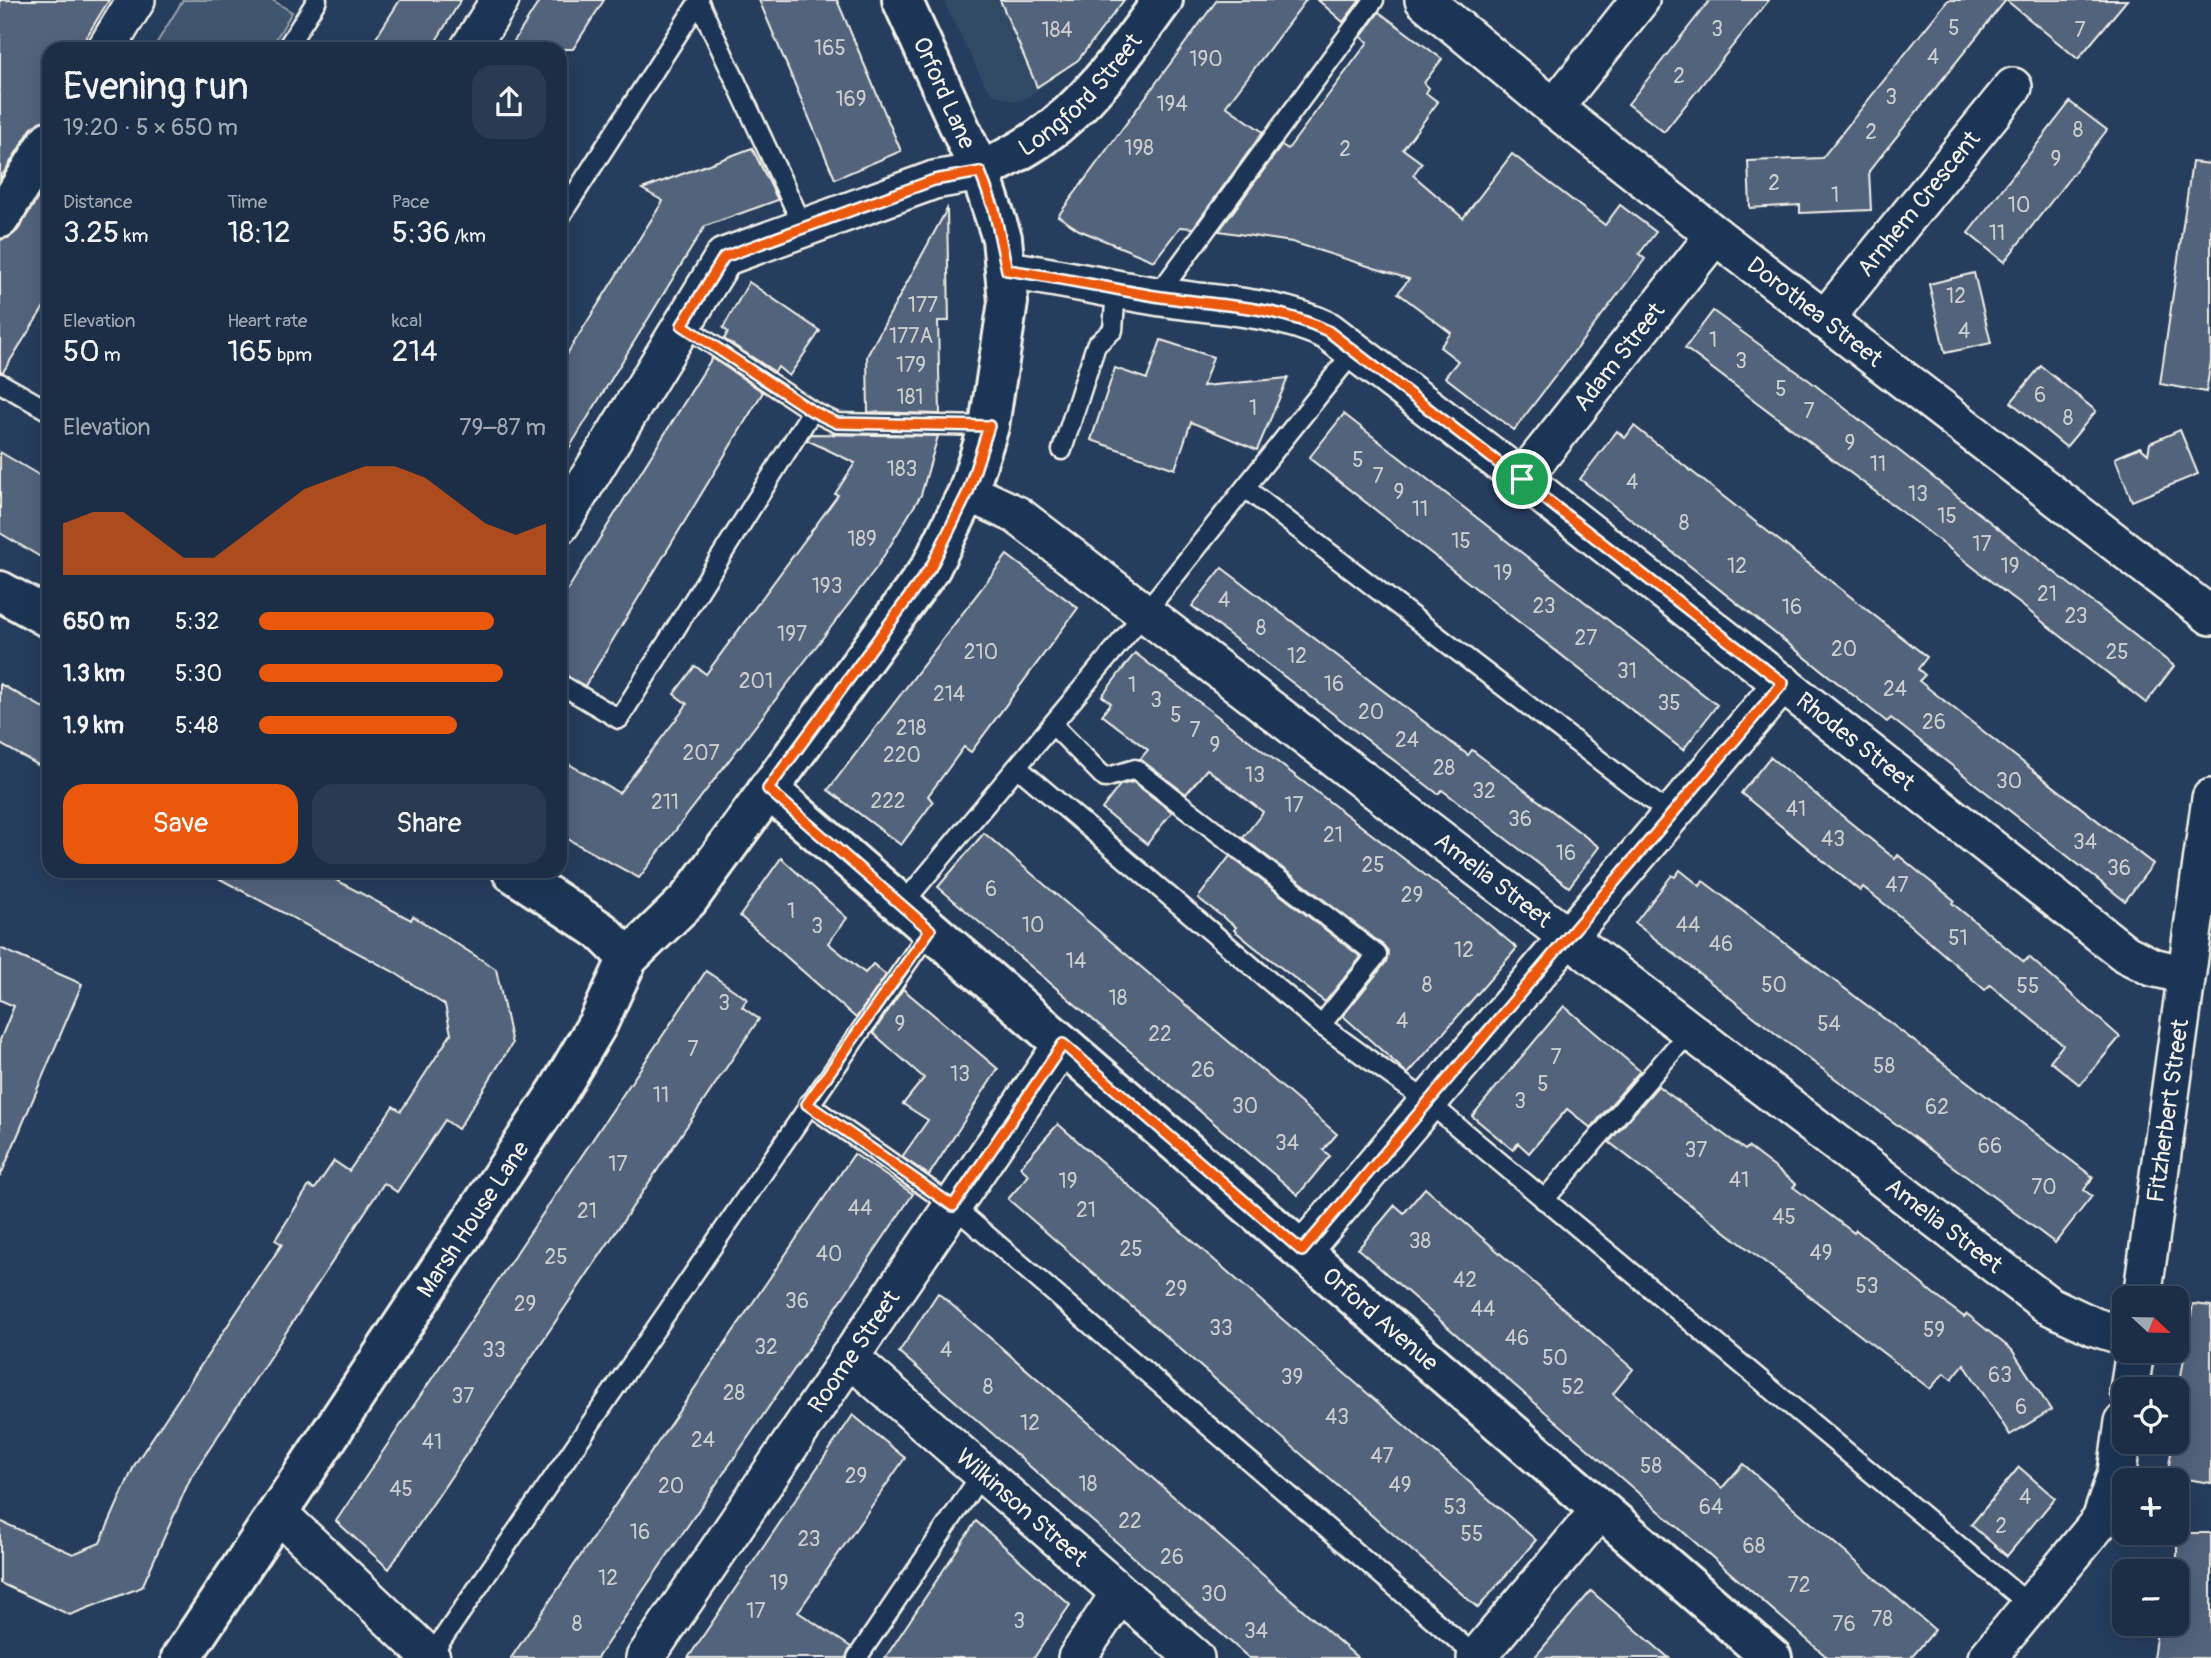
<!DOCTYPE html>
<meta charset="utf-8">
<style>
body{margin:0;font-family:Pangolin,sans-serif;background:#293a51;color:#f1f3f6;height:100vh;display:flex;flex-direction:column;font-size:26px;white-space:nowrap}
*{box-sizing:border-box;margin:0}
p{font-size:23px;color:#a0a8b3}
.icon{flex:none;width:38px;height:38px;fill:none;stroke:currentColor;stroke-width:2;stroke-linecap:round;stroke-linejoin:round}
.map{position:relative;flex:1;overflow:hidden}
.side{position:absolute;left:42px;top:42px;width:525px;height:836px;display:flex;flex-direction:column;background:#1c2e46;border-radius:21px;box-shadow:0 7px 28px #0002,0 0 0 2px #3a4a5f}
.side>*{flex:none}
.needle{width:46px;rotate:112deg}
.fabs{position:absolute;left:2112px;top:1286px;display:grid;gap:14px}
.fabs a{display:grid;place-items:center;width:77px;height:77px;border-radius:14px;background:#1c2e46;box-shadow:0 7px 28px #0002,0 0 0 2px #3a4a5f;font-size:35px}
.pin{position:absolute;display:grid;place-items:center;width:60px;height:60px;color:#fff;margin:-30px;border:4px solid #fff;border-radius:50%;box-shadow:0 2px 7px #0007}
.round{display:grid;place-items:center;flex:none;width:74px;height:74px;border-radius:21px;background:#293a51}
.head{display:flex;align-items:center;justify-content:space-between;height:119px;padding:0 21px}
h1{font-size:38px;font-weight:600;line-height:52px}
.metrics{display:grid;grid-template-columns:repeat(3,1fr);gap:10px;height:119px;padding:7px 21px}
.metrics div{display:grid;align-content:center}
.metrics b{font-size:30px;font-weight:600}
.metrics small{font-size:19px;font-weight:400}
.metrics p{font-size:19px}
.chart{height:196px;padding:14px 21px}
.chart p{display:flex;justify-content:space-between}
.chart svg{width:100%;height:126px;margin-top:7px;fill:#ea580c;opacity:.7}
.cta{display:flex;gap:14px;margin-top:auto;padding:14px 21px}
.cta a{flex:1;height:80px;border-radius:21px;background:#ea580c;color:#fff;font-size:28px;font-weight:600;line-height:80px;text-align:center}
.cta a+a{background:#293a51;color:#f1f3f6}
ul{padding:0 21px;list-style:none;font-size:23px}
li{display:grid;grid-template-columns:112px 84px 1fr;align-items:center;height:52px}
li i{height:18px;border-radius:9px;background:#ea580c}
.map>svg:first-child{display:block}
.built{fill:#334966}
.green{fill:#40546f;stroke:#9aa2ac;stroke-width:2}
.building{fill:#52647b;stroke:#f4f1e8;stroke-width:2}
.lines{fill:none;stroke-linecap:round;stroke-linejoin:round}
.service-casing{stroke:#f4f1e8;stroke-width:23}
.minor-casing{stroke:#f4f1e8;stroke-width:42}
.tertiary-casing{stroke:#f4f1e8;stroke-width:44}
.service{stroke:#1d3557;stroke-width:18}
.minor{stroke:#1d3557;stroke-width:37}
.tertiary{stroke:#1d3557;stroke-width:38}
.route-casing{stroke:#fff;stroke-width:14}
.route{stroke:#ea580c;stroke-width:9}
.labels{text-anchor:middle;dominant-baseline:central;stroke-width:7;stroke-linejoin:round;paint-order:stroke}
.number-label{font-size:21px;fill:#cccecd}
.street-label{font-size:24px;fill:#f4f1e8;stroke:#1d3557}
</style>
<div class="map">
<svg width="2211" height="1658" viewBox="0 0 2211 1658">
<rect width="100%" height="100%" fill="#263d5d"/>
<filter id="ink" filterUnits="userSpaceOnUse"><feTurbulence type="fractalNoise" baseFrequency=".0143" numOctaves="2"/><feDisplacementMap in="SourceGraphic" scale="14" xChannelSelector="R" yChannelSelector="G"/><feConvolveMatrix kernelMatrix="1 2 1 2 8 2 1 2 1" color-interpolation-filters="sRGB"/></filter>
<g filter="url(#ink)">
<polygon class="built" points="943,0 1123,0 1078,61 1025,99 1015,101 993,94 985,85"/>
<polygon class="green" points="183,0 272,0 292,12 270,49 153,49"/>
<g class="building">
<polygon points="0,0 109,0 79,49 49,49 49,119 39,122 31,129 0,179"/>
<polygon points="400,0 461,0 431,49 369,49"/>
<polygon points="540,0 604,0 573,49 509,49"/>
<polygon points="759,0 837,0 901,151 835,179"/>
<polygon points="1000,0 1124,0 1078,60 1037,87"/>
<polygon points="1217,0 1306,0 1226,106 1263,132 1193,228 1180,227 1154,261 1079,230 1058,216"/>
<polygon points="1318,0 1360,0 1343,22"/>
<polygon points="1710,0 1769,0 1664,132 1628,104"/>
<polygon points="1948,0 2006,0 1869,171 1871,210 1800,213 1800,205 1750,208 1748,161 1822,158"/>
<polygon points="2006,0 2127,0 2078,59"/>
<polygon points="1379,12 1442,59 1424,83 1429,88 1426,93 1438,102 1403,149 1422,163 1413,175 1463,218 1512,154 1605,225 1620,205 1656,232 1639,254 1645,259 1514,430 1445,377 1458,361 1440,347 1451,333 1398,293 1409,279 1292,242 1219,231 1282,145 1288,149 1368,42 1361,37"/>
<polygon points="2070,102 2107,130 2004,262 1968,233"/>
<polygon points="752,148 778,200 705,226 560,463 560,365 663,201 642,189"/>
<polygon points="2192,162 2211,164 2211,361 2206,392 2160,384"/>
<polygon points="49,180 49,299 3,372 0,372 0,240 10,237 18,230"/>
<polygon points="947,209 949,321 938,321 940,414 868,412 867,356"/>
<polygon points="1974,273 1991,343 1945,353 1929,284"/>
<polygon points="749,282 820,331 789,376 778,367 775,372 724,339 728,332 723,328"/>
<polygon points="1713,311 1810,381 2174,666 2146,703 1918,524 1685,348"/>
<polygon points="1161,340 1213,357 1203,386 1288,378 1257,450 1191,422 1175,469 1091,440 1115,368 1147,379"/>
<polygon points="712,358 763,392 585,686 560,673 560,602"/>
<polygon points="2041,366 2096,411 2066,447 2011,402"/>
<polygon points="1344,414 1717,705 1683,750 1309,458"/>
<polygon points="1634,426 1927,657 1918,669 1925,675 1919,681 2153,864 2125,901 1891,718 1887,722 1580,479 1617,431 1625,438"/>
<polygon points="2180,430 2198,474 2132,501 2115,458 2140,447 2148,454 2150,443"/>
<polygon points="811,434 938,436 921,495 877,567 639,878 560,835 560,759 619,793 681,713 687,704 674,694 695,666 706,674 838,495 835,494 855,463 807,440"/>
<polygon points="0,452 49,481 49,562 0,533"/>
<polygon points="1007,555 1078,608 971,752 964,747 928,796 933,802 901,845 828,790"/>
<polygon points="1222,568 1468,755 1472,750 1599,847 1569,887 1442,790 1438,794 1192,606"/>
<polygon points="1135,653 1480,917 1517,948 1408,1074 1343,1016 1386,962 1388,951 1384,946 1243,838 1263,812 1207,769 1186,794 1140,759 1148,750 1102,715 1111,703 1102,696"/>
<polygon points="0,684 49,711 49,771 0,744"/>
<polygon points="1770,757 1895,859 1898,855 1926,878 1954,900 1952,903 2024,962 2029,957 2120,1037 2080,1085 2050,1061 2063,1045 1990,985 1985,990 1897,914 1863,887 1860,891 1741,793"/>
<polygon points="1133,782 1172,812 1147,844 1102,809 1120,785"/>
<polygon points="984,833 1337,1134 1323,1150 1330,1156 1298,1195 938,887"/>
<polygon points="1230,856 1361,957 1325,1002 1252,945 1234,930 1236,927 1198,898"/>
<polygon points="781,858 847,918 828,943 865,973 873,964 886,975 856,1018 740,916"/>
<polygon points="1680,870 1700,886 1703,881 2093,1177 2084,1190 2092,1196 2055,1243 1785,1041 1635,923 1672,875 1675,877"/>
<polygon points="207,872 321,872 411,920 413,916 496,969 512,1044 458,1129 445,1120 397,1192 384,1183 191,1477 142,1587 70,1615 0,1583 0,1521 73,1554 100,1543 135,1464 282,1244 275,1240 309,1186 315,1189 334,1161 349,1171 393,1106 401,1111 451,1034 445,1005 392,971"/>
<polygon points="0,948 82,984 0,1177 0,1040 14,1006 0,1000"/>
<polygon points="706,971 747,999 742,1007 759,1019 389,1569 336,1521"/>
<polygon points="903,989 998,1069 929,1175 902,1157 928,1120 903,1104 924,1078 873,1033"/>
<polygon points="1564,1006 1640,1071 1591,1128 1567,1109 1529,1153 1518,1143 1513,1150 1472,1116"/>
<polygon points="1658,1086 1745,1150 1748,1147 1796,1184 1793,1187 1854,1233 1856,1230 1940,1299 1964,1317 1967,1314 2012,1350 2051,1410 2010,1435 1964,1364 1952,1379 1944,1373 1930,1389 1609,1142"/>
<polygon points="1058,1124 1536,1540 1478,1608 1008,1199 1029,1175 1020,1167"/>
<polygon points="854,1154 913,1194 741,1448 597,1658 511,1658"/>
<polygon points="1425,1188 1633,1369 1613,1394 1656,1432 1722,1488 1743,1464 1935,1630 1911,1658 1828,1658 1358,1249 1395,1205 1404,1213"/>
<polygon points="938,1293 1133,1461 1358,1658 1249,1658 899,1352"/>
<polygon points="2193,1304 2211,1306 2211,1483 2167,1476 2173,1442 2177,1442 2177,1400"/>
<polygon points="853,1415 905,1458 798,1612 851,1647 846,1658 688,1658"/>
<polygon points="2019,1467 2055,1498 2007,1556 1971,1525"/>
<polygon points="976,1521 1070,1605 1052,1631 1034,1658 885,1658"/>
<polygon points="2177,1533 2211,1533 2211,1658 2153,1658 2158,1624 2177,1624"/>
<polygon points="1591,1591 1634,1628 1669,1658 1534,1658"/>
</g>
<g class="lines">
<g class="service-casing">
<g id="service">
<polyline points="698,0 803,226"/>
<polyline points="286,49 317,0"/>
<polyline points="560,217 699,1"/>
<polyline points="1157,296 1374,0"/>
<polyline points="683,325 812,411"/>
<polyline points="0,383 49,411"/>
<polyline points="1062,450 1096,345 1113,330 1116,289"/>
<polyline points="1245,488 1672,816"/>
<polyline points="560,684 619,719 812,411 837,423 989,426"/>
<polyline points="1053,725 1105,778 1135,769 1377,955 1321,1025"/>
<polyline points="1017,767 1321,1025 1428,1102 2032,1607"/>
<polyline points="902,905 1144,614 1355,350"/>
<polyline points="808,1104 953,1206 1478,1658"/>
<polyline points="1544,1200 1690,1031"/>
<polyline points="430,1657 930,930"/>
<polyline points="857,1658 983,1472"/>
</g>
</g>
<g class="minor-casing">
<g id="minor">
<path id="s1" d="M1424,0L1554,108L1715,235L2211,616"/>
<polyline points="106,49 136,0"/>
<polyline points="469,49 500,0"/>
<polyline points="1554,108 1640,0"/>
<polyline points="0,219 49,140"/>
<path id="s2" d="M1007,270C1057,277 1106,288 1155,296C1215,306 1273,305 1328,331L1522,479L2126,954L2152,967L2186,975"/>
<path id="s3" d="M1824,320L2013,87"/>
<path id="s4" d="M1522,479L1715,235"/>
<path id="s5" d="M968,492L1017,515L2048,1305L2095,1327L2124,1336"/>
<polyline points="560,525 724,257 934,180 980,172"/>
<polyline points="1302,1251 1783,683"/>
<path id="s6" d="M2142,1298L2211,798"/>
<path id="s7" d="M849,1357L1195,1658"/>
<polyline points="2129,1390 2135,1351"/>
<polyline points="279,1514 431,1658"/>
<path id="s8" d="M645,1658L1063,1044"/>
<polyline points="1077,1658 1120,1593"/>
<polyline points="1476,1658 1600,1510"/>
<polyline points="1987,1658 2101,1520 2117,1472 2124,1422"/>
</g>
</g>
<g class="tertiary-casing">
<g id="tertiary">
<path id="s9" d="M980,172C1000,161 1022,151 1041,137C1092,101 1126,50 1163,0"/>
<polyline points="0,591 49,618"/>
<path id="s10" d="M768,789L1772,1658"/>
<polyline points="512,872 601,931 628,958"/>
<path id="s11" d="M181,1658L558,1091L598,1023L628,958L688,900L931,567L968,492L989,426L1008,302L1002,238L980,172L902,0"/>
</g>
</g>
<use href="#service" class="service"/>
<use href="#minor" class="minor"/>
<use href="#tertiary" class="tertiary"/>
</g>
</g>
<g class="lines" filter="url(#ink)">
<g class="route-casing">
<path id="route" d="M980,172L994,209L1007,270C1057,277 1106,288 1155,296C1215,306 1273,304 1328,331L1783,683L1302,1251L1063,1044L953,1206L807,1104L930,930L768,789L931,567L968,492L989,426L837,423L812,411L682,325L724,257L934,180Z"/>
</g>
<use href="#route" class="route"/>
</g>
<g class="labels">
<g class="number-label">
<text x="1954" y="28">5</text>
<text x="1717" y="29">3</text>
<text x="1057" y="30">184</text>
<text x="2080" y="30">7</text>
<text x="830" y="48">165</text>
<text x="1933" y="57">4</text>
<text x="1206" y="59">190</text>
<text x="1679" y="76">2</text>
<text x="1891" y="97">3</text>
<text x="851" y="99">169</text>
<text x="1172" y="104">194</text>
<text x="2078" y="130">8</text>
<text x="1871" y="132">2</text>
<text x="1139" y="148">198</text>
<text x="1345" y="149">2</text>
<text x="2056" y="159">9</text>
<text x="1774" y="183">2</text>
<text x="1835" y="195">1</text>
<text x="2019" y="205">10</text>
<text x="1997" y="233">11</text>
<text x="1956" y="296">12</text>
<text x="923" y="305">177</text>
<text x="1964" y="331">4</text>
<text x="911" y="336">177A</text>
<text x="1713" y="340">1</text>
<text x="1741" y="361">3</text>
<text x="911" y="365">179</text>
<text x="1781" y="389">5</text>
<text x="2040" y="395">6</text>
<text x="910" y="397">181</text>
<text x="1253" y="408">1</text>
<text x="1809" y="411">7</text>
<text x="2068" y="418">8</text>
<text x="1850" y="443">9</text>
<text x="1358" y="460">5</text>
<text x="1878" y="464">11</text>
<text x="902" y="469">183</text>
<text x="1378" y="476">7</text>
<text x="1632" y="482">4</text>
<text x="1399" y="492">9</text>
<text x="1918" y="494">13</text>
<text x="1420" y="509">11</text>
<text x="1947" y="516">15</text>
<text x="1684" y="523">8</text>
<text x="862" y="539">189</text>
<text x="1461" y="541">15</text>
<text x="1982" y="544">17</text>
<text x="1737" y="566">12</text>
<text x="2010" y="566">19</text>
<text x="1503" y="573">19</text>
<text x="827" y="586">193</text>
<text x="2047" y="594">21</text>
<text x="1224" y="600">4</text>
<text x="1544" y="606">23</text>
<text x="1792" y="607">16</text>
<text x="2076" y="616">23</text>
<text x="1261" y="628">8</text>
<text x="792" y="634">197</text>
<text x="1586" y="638">27</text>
<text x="1844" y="649">20</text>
<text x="981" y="652">210</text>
<text x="2117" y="652">25</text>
<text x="1297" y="656">12</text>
<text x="1627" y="671">31</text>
<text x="756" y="681">201</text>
<text x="1334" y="684">16</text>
<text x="1132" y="685">1</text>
<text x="1895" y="689">24</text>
<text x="949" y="694">214</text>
<text x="1156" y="700">3</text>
<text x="1669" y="703">35</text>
<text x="1371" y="712">20</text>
<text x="1176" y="715">5</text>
<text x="1934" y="722">26</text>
<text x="911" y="728">218</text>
<text x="1195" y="730">7</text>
<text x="1407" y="740">24</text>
<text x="1215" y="745">9</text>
<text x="701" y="753">207</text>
<text x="902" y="755">220</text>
<text x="1444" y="768">28</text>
<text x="1255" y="775">13</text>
<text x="2009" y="781">30</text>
<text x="1484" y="791">32</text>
<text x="888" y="801">222</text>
<text x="665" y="802">211</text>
<text x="1294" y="805">17</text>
<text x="1796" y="809">41</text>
<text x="1520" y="819">36</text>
<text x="1333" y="835">21</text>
<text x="1833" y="839">43</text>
<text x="2085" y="842">34</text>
<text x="1566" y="853">16</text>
<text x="1373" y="865">25</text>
<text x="2119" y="868">36</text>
<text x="1897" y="885">47</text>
<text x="991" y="889">6</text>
<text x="1412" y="895">29</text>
<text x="791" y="911">1</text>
<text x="1033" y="925">10</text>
<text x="1688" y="925">44</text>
<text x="817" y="926">3</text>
<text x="1958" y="938">51</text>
<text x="1721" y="944">46</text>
<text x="1464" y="950">12</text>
<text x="1076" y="961">14</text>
<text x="1427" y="985">8</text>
<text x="1774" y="985">50</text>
<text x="2028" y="986">55</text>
<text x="1118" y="998">18</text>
<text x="724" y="1003">3</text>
<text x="1402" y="1021">4</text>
<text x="900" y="1024">9</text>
<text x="1829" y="1024">54</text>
<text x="1160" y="1034">22</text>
<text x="693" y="1049">7</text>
<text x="1556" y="1057">7</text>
<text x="1884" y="1066">58</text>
<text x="1203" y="1070">26</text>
<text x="960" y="1074">13</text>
<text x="1543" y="1084">5</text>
<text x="661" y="1095">11</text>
<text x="1520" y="1101">3</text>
<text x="1245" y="1106">30</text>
<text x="1937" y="1107">62</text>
<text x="1287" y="1143">34</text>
<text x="1990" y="1146">66</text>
<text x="1696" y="1150">37</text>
<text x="618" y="1164">17</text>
<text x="1739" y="1180">41</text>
<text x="1068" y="1181">19</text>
<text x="2044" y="1187">70</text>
<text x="860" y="1208">44</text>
<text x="1086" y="1210">21</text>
<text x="587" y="1211">21</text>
<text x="1784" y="1217">45</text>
<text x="1420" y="1241">38</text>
<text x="1131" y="1249">25</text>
<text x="1821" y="1253">49</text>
<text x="829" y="1254">40</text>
<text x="556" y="1257">25</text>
<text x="1465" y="1280">42</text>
<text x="1867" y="1286">53</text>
<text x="1176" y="1289">29</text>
<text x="797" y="1301">36</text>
<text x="525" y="1304">29</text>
<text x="1483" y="1309">44</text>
<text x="1221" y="1328">33</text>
<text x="1934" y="1330">59</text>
<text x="1517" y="1338">46</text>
<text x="766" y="1347">32</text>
<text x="494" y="1350">33</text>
<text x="946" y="1350">4</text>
<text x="1555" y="1358">50</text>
<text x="2000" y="1375">63</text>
<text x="1292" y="1377">39</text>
<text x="988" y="1387">8</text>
<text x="1573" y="1387">52</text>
<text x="734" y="1393">28</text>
<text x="463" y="1396">37</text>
<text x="2021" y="1407">6</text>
<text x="1337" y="1417">43</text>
<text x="1030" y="1423">12</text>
<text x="703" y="1440">24</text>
<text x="432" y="1442">41</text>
<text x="1382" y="1456">47</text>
<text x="1651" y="1466">58</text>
<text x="856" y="1476">29</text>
<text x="1088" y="1484">18</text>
<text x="1400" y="1485">49</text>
<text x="671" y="1486">20</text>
<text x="401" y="1489">45</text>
<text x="2025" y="1497">4</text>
<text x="1455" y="1507">53</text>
<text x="1711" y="1507">64</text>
<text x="1130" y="1521">22</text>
<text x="2001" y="1526">2</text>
<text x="640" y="1532">16</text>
<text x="1472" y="1534">55</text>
<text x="809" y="1539">23</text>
<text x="1754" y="1546">68</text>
<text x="1172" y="1557">26</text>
<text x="608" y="1578">12</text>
<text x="779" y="1583">19</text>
<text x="1799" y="1585">72</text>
<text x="1214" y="1594">30</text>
<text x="756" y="1611">17</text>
<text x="1882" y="1619">78</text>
<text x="1019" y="1621">3</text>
<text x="577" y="1624">8</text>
<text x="1844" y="1624">76</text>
<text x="1256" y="1631">34</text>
</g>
<g class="street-label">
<text stroke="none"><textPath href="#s9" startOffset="128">Longford Street</textPath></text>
<text transform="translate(944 93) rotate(66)">Orford Lane</text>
<text stroke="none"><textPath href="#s3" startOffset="150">Arnhem Crescent</textPath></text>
<text stroke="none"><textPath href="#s1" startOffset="500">Dorothea Street</textPath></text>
<text stroke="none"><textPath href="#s4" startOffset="156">Adam Street</textPath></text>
<text stroke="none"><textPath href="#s2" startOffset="996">Rhodes Street</textPath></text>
<text stroke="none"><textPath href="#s5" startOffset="654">Amelia Street</textPath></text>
<text stroke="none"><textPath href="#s6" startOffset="189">Fitzherbert Street</textPath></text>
<text stroke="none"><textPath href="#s11" startOffset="527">Marsh House Lane</textPath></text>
<text stroke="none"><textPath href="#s5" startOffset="1222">Amelia Street</textPath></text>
<text stroke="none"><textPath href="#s10" startOffset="810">Orford Avenue</textPath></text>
<text stroke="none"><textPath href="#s8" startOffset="371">Roome Street</textPath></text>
<text stroke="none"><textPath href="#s7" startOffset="229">Wilkinson Street</textPath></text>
</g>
</g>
</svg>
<div class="fabs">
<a><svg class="needle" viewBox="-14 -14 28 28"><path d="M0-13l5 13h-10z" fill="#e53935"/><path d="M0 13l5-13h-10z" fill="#a0a8b3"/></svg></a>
<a><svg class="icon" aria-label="locate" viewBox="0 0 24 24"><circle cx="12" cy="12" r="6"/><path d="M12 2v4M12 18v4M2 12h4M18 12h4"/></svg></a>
<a>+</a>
<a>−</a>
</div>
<div class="pin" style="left:1522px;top:479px;background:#1e9e55"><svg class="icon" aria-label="arrive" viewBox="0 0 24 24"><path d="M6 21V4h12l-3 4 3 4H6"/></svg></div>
<section class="side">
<div class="head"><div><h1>Evening run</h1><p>19:20 · 5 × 650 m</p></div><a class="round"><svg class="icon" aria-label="share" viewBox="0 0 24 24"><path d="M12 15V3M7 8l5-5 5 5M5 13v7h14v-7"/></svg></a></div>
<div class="metrics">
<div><p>Distance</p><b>3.25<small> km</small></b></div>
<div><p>Time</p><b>18:12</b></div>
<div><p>Pace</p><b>5:36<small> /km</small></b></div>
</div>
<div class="metrics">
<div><p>Elevation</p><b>50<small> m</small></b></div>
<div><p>Heart rate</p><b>165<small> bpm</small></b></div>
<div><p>kcal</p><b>214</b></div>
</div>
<div class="chart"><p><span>Elevation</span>79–87 m</p>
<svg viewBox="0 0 160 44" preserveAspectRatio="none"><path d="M0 44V26L10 22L20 22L30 30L40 38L50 38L60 30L70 22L80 14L90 10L100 6L110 6L120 10L130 18L140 26L150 30L160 26V44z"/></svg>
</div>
<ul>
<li><b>650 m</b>5:32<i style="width:82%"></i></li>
<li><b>1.3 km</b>5:30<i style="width:85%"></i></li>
<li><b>1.9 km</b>5:48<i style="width:69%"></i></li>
</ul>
<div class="cta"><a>Save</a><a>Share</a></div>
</section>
</div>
